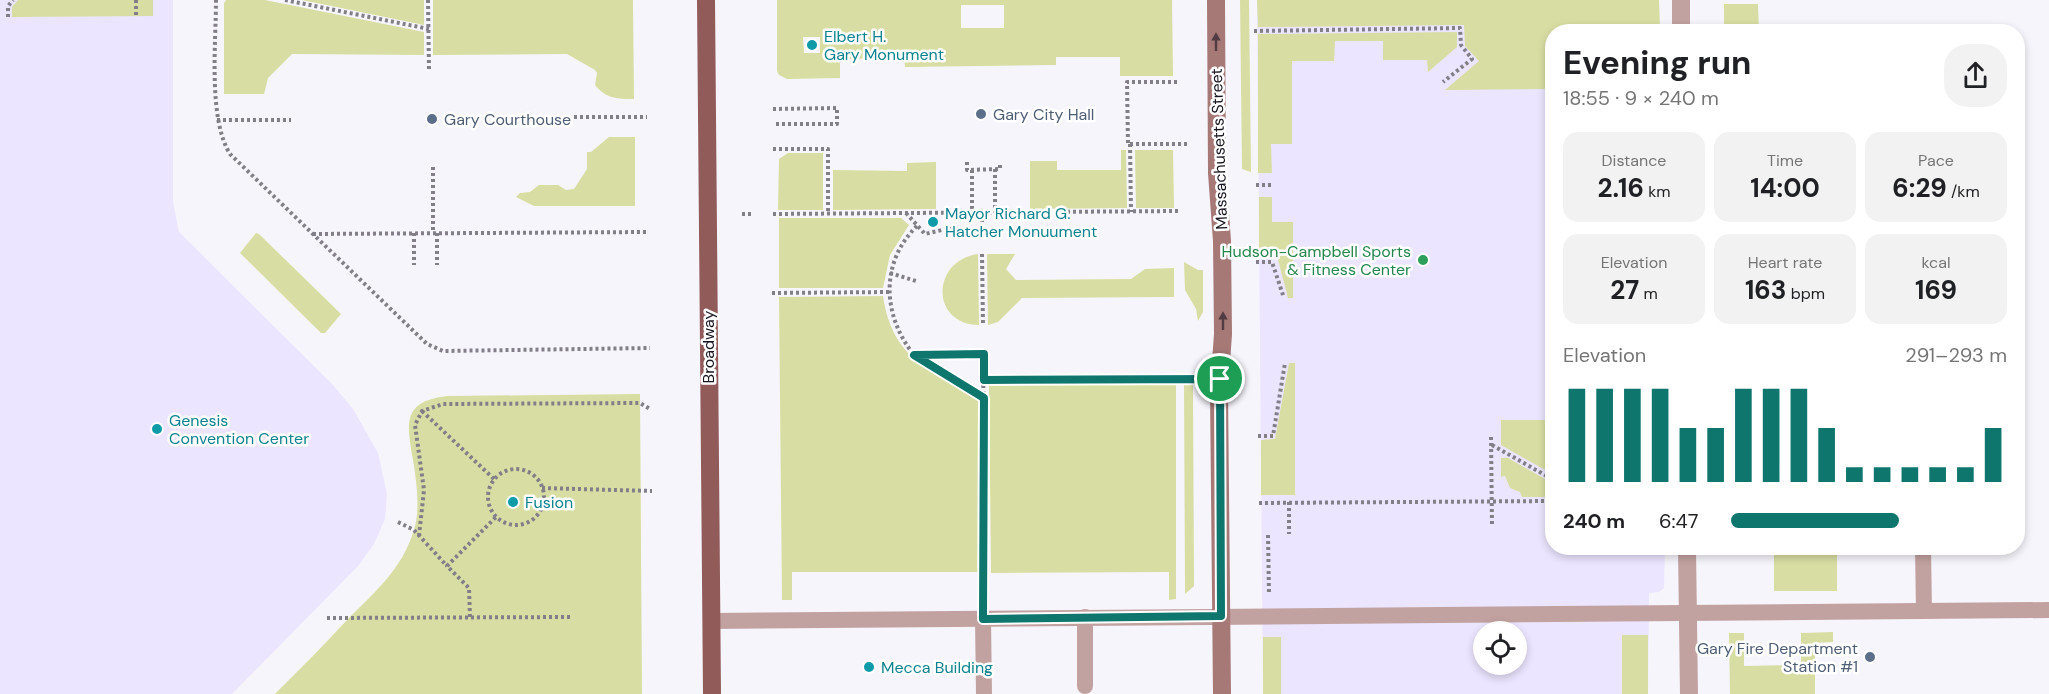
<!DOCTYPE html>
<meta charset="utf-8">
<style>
body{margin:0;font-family:"DM Sans",sans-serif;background:#f2f2f2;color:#202124;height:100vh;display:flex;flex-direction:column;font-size:22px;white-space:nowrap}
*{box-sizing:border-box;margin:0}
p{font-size:20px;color:#757577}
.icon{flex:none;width:33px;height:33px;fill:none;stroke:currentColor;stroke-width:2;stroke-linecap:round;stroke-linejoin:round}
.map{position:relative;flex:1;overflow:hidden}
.side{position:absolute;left:1545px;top:24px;width:480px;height:531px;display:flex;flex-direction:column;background:#fff;border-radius:24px;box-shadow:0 3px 9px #0003}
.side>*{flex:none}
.controls{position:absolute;left:1473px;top:621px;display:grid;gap:12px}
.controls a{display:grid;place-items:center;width:54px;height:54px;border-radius:50%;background:#fff;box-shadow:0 3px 9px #0003;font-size:30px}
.pin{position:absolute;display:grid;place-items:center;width:51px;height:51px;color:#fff;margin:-26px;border:3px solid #fff;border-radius:50%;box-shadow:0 2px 6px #0007}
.round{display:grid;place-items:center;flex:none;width:63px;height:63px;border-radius:24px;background:#f2f2f2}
.headline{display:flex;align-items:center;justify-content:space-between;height:102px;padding:0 18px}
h1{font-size:33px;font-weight:700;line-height:45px}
.figures{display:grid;grid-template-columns:repeat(3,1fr);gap:9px;height:102px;padding:6px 18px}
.figures div{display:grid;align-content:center;border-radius:15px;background:#f2f2f2;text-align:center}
.figures b{font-size:26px;font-weight:700}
.figures small{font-size:16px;font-weight:400}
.figures p{font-size:16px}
.chart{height:168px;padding:12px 18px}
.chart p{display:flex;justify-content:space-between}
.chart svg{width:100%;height:108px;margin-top:6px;stroke:#0f766e;stroke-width:6}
ul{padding:0 18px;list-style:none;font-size:20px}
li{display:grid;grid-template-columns:96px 72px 1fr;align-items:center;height:45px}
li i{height:15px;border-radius:8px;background:#0f766e}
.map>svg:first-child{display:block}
.built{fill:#ebe5ff;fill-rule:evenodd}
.green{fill:#d8dea3;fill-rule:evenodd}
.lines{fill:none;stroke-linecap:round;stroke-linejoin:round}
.path{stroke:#827f89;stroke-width:4;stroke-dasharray:3 3;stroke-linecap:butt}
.lane{stroke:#c2a2a0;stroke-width:16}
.street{stroke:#c2a2a0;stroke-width:18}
.secondary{stroke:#a67977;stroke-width:18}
.primary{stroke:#915b5a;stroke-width:18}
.oneway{fill:#503c42}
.route-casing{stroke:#fff;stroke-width:12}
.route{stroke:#0f766e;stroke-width:8}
.culture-dot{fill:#0f9aa8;stroke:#fff;stroke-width:2}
.service-dot{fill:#5c6f8a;stroke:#fff;stroke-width:2}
.leisure-dot{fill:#2e9e5b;stroke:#fff;stroke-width:2}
.labels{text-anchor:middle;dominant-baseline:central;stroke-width:5;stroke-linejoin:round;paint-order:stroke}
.culture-label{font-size:16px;fill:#0d838f;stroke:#fff;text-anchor:start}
.service-label{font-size:16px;fill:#4e5e75;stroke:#fff;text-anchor:start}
.street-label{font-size:16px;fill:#17141f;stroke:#fff}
.leisure-label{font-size:16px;fill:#27864d;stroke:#fff;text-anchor:end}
</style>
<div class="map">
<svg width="2049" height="694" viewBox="0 0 2049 694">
<rect width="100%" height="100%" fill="#f7f5fc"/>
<g class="built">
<polygon points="0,0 173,0 173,202 179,232 333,385 353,409 378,453 387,494 385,519 374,544 359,565 232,694 0,694"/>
<path d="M1257,0H1659L1660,31L1552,32V548H1665L1664,588L1659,592L1649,593L1648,694H1263ZM1484,632H1516V664H1484Z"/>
</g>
<g class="green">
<polygon points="18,0 153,0 153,16 12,17 12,7"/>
<polygon points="226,0 265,0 424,32 424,55 292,54 268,78 264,94 224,94 224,3"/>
<polygon points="302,0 424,0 424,25"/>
<path d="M433,0H633L634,99C618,99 606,99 595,85L597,73L595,70L567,54L433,55Z"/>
<path d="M777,0H1172L1173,76H1120V57H1056V65L905,67L904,58L840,59V78L787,79L779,75L777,71ZM961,5H1004V28H961ZM803,37H820V53H804Z"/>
<polygon points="1240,0 1249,0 1251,172 1242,169"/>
<polygon points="1257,0 1659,0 1660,31 1552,32 1552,89 1445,90 1479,61 1465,46 1464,25 1258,27"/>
<polygon points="1724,4 1758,4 1759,31 1724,31"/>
<polygon points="1457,32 1457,47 1428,72 1427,60 1383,60 1383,41 1335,41 1334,61 1292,61 1292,144 1271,144 1272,173 1258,173 1258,34"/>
<polygon points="609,137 635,137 635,206 534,206 516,197 520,193 530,192 539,185 558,185 566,190 574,189 587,169 587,152 591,152"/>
<polygon points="1121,150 1126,150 1127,208 1030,209 1030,161 1057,161 1057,170 1121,170"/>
<polygon points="1135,150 1173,150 1174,208 1136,208"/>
<polygon points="788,153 823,153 823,210 778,210 779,159"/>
<polygon points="936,162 936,209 833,210 833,170 907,171 907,163"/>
<polygon points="1259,197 1272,197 1272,222 1293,222 1293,298 1288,298 1277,256 1259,256"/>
<polygon points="779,218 901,218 909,225 890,255 883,288 779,288"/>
<polygon points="256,233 259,234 341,314 325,333 321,333 240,253"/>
<path d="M978,254L979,325C931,325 930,261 978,254Z"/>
<polygon points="987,254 1015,254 1006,269 1016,280 1131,279 1145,269 1174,268 1174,297 1022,298 998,322 988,325"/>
<polygon points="1184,262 1198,270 1203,270 1203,312 1198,321 1196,309 1185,290"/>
<path d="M883,296C892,359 931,371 980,401V572H792V600H782L779,297Z"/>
<polygon points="1289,363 1295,363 1295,495 1261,495 1261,440 1275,439"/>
<polygon points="1176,384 1176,599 1169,600 1169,572 991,573 989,385"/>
<polygon points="1184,384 1193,384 1194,586 1185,594"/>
<path d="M640,394L642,694H275C300,669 325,644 349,618C376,591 402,569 414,530C420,510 417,487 414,466C408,428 398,401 448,396Z"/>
<polygon points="1501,420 1552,420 1552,474 1501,445"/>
<polygon points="1501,458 1508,458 1552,483 1546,493 1549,497 1522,497 1520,492 1510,488 1505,476 1501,477"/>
<rect x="1774" y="548" width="63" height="43"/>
<polygon points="1833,632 1833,642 1815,643 1815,694 1730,694 1729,633 1744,633 1744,666 1801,665 1801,633"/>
<rect x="1622" y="635" width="26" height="59"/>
<rect x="1263" y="637" width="18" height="57"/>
</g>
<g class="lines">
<g class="path">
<polyline points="136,0 136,16"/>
<path d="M216,0C216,42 208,119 230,154L427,344L443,351L650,348"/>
<polyline points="285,0 429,29"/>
<polyline points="428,0 429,69"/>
<polyline points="8,17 8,6 13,0"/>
<polyline points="1254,31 1460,28 1461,45 1472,59 1443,82"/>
<polyline points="1177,82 1127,82 1128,144 1190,144"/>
<polyline points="773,109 837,108 837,124 773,124"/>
<polyline points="574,117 647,117"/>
<polyline points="217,120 291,120"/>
<polyline points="1130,144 1131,212"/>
<polyline points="773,149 828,149 828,214"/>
<polyline points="967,162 967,170 1000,169 1000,162"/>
<polyline points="433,167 433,233"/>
<polyline points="995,169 995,213"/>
<polyline points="972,170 972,213"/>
<polyline points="1256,185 1272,185"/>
<polyline points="906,213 925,234 946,229 982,229"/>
<polyline points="982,213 982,230"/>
<polyline points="742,214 754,214"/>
<polyline points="773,214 1178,211"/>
<path d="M917,226C880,262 882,315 914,355L984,354"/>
<polyline points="414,233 414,265"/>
<polyline points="437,233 437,265"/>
<polyline points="313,234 648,232"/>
<polyline points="982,254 983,325"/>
<polyline points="1256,262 1272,262 1284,298"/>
<polyline points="890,273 916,281"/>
<polyline points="772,293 889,292"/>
<polyline points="983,349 985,594"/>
<polyline points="914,355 984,397"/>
<polyline points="984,380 1196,380"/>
<polyline points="422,411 494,479"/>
<polyline points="1258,436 1273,436 1285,363"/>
<polyline points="1491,437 1492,525"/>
<polyline points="1492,445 1552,479"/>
<circle cx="516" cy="497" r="28"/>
<polyline points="542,488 652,491"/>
<polyline points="1289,502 1289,534"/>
<polyline points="1259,503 1552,501"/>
<polyline points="398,522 414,530 447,566"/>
<polyline points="1268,535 1269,594"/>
<polyline points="419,536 424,490 415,425 422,411 443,404 640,403 650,409"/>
<polyline points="470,617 469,588 447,566 496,517"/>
<polyline points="327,618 571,617"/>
</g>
<g class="lane">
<polyline points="1923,548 1924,611"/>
<polyline points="1085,617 1085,686"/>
<polyline points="983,619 984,694"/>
<polyline points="712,621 2049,610"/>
</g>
<g class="street">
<polyline points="1681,0 1681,32"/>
<polyline points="1687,548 1689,694"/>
</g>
<polyline class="secondary" points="1216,0 1217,173 1222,241 1223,334 1219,391 1222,694"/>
<polyline class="primary" points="706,0 712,694"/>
</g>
<defs><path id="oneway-solid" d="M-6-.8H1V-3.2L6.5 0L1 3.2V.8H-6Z" transform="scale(1.5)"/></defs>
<g class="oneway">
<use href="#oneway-solid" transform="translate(1216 42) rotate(-90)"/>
<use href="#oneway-solid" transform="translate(1223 321) rotate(-90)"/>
</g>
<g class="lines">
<g class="route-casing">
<polygon id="route" points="984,354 984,380 1220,379 1221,616 983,619 984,398 914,355"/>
</g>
<use href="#route" class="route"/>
</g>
<g class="culture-dot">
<circle cx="812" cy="45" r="6"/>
<circle cx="933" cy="222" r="6"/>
<circle cx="157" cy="429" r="6"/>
<circle cx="513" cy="502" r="6"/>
<circle cx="869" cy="667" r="6"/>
</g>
<g class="service-dot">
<circle cx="981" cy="114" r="6"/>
<circle cx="432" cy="119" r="6"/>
<circle cx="1870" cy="657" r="6"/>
</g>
<circle class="leisure-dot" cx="1423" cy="260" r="6"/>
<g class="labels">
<g class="culture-label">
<text x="824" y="36">Elbert H.<tspan x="824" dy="18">Gary Monument</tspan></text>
<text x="945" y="213">Mayor Richard G.<tspan x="945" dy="18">Hatcher Monuument</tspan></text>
<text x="169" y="420">Genesis<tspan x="169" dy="18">Convention Center</tspan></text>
<text x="525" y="502">Fusion</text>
<text x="881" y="667">Mecca Building</text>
</g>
<g class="service-label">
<text x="993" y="114">Gary City Hall</text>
<text x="444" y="119">Gary Courthouse</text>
<text x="1858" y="648" text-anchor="end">Gary Fire Department<tspan x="1858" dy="18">Station #1</tspan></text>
</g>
<g class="street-label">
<text transform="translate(1219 149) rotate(-92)">Massachusetts Street</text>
<text transform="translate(708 347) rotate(-90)">Broadway</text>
</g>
<g class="leisure-label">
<text x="1411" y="251">Hudson-Campbell Sports<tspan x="1411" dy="18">&amp; Fitness Center</tspan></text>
</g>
</g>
</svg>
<div class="controls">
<a><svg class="icon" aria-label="locate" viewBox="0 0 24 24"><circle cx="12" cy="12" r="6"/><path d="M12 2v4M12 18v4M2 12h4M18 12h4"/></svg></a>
</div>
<div class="pin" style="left:1220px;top:379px;background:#1e9e55"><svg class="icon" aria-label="arrive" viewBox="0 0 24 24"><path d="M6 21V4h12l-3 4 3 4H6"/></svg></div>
<section class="side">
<div class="headline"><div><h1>Evening run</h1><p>18:55 · 9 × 240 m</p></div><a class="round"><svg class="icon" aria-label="share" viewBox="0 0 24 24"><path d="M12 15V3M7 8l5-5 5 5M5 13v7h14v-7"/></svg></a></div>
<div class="figures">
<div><p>Distance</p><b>2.16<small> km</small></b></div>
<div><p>Time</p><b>14:00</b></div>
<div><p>Pace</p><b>6:29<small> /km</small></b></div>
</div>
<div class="figures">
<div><p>Elevation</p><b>27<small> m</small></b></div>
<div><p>Heart rate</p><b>163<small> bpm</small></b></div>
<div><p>kcal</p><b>169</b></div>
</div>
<div class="chart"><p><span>Elevation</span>291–293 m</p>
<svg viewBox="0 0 160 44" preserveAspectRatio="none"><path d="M5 44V6M15 44V6M25 44V6M35 44V6M45 44V22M55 44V22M65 44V6M75 44V6M85 44V6M95 44V22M105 44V38M115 44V38M125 44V38M135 44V38M145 44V38M155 44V22"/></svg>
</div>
<ul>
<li><b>240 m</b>6:47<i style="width:61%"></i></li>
</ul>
</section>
</div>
